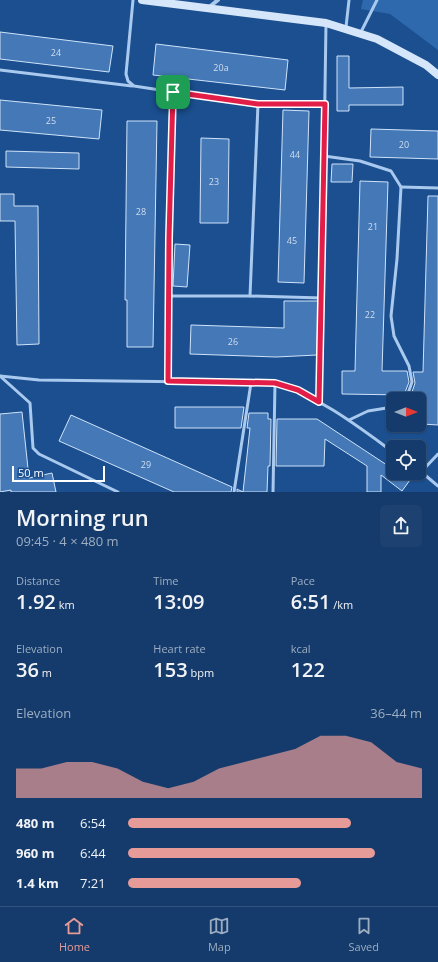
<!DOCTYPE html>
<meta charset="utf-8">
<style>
body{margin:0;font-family:"Open Sans",sans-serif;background:#1d4271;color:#f1f3f6;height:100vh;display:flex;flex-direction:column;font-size:15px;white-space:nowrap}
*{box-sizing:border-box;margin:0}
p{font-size:13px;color:#9dadc1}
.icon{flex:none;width:22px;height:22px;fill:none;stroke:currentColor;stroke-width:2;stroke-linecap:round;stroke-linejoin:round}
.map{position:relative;height:492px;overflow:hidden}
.side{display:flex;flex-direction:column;background:#143b6b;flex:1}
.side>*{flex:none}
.needle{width:26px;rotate:90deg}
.buttons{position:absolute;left:386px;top:392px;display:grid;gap:8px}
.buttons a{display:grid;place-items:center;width:40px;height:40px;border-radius:6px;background:#143b6b;box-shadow:0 1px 3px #0004,0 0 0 1px #33557e;font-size:20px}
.scale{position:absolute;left:12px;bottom:10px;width:93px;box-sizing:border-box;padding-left:4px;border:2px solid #fff;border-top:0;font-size:11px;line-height:14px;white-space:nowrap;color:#fff;-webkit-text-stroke:3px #1b4f8f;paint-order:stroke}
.pin{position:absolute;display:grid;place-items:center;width:34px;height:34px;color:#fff;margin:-17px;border-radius:8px;box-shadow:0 2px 6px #0006}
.round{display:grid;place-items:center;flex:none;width:42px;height:42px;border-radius:6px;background:#1d4271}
.head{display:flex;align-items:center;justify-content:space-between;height:68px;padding:0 16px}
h1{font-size:22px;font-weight:600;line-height:30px}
.figures{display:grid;grid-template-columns:repeat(3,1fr);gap:6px;height:68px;padding:4px 16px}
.figures div{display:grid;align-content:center}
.figures b{font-size:20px;font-weight:600}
.figures small{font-size:11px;font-weight:400}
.figures p{font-size:11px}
.chart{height:112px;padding:8px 16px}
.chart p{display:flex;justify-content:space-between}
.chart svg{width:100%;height:72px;margin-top:4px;fill:#e69b98;opacity:.7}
ul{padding:0 16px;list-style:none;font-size:13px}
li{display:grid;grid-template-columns:64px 48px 1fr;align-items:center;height:30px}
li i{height:10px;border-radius:5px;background:#e69b98}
.dock{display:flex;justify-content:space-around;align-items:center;height:56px;border-top:1px solid #33557e;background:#143b6b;font-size:11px;color:#9dadc1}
.dock a{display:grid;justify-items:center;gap:2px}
.dock .selected{color:#e69b98}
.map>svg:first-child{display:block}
.green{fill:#2e69ad}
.building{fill:#4478b7;stroke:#cfe3fa}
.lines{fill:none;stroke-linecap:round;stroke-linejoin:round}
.lane{stroke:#a9c9ee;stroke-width:3}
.street{stroke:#a9c9ee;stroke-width:4}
.secondary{stroke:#d6e6fa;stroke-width:8}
.route-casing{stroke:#fff;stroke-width:8}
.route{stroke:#e11d48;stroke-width:5}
.labels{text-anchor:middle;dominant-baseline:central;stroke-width:3.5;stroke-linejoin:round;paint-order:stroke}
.number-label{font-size:9px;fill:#d0dded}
</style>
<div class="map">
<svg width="438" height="492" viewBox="0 0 438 492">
<rect width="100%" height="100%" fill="#1b4f8f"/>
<polygon class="green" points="363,0 438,0 438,50 390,14 361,9"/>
<g class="building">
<polygon points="0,32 113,46 109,72 0,59"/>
<polygon points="156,44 288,60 285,90 153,75"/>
<polygon points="337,56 349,56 349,88 403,87 403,105 349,105 349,111 337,111"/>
<polygon points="0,100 102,110 99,139 0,130"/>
<polygon points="283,110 309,111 304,283 278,282"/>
<polygon points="127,121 157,121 153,347 127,347 127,300 125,300"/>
<polygon points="371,129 438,131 438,159 370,157"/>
<polygon points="201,138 229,139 228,223 200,223"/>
<polygon points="6,151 79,153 79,169 6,167"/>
<polygon points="332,164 353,164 352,182 331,182"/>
<polygon points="360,181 388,182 382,371 407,371 409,382 404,395 342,394 342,371 355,371"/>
<polygon points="0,194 14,194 14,206 38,206 39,344 17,345 15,221 0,221"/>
<polygon points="428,196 438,196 438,425 422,424 423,395 411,395 415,383 413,372 423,372"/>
<polygon points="175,244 190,245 187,287 173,286"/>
<polygon points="284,301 318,301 317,355 276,357 190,354 191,325 284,328"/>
<polygon points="175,407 244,407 241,428 175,428"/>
<polygon points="22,412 29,478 52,473 56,492 11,492 11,490 0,492 0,414"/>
<polygon points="249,413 268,413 268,419 271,419 270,466 268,466 267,492 237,492 237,489 243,492 250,428 247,428"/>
<polygon points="71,415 232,487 231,492 174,492 59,441"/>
<polygon points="277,419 317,419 393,469 393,473 399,473 410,480 402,491 381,475 381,492 367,492 367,466 325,439 324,466 276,466"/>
</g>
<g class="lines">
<g class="lane">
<polyline points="133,0 126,74 128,81 134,86 173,92 169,296"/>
<polyline points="326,23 324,156 360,161 391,171 401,187 397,259 391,316 394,336 409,366 412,382 406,399"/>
<polyline points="346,27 349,0"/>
<polyline points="361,32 377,0"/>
<polyline points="0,70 132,86"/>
<polyline points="173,92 258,104 325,104"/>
<polyline points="401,187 438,188"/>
<polyline points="250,296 322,298"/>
<path d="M0,376L39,380L275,383C320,397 356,425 393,452"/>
<polyline points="0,376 30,403 33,448 39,454 118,492"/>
<polyline points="168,381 169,296 250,296 258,104"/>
<polyline points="319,402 324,156"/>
<polyline points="349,420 368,411 393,407"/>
<polyline points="419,470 438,486"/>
<polyline points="421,472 438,454"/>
<polyline points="234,492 251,383"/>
<polyline points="273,492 275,383"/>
</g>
<polyline class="street" points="208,8 218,0"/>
<polyline class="secondary" points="142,0 326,23 377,39 426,65 438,75"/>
</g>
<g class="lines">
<g class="route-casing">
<polygon id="route" points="173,92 258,104 325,104 319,402 298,390 275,383 168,381 169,238"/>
</g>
<use href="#route" class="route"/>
</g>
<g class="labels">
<g class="number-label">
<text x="56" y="52">24</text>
<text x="221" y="67">20a</text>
<text x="51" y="120">25</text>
<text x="404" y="144">20</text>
<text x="295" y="154">44</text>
<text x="214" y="181">23</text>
<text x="141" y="211">28</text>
<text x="373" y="226">21</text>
<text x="292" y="240">45</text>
<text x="370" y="314">22</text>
<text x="233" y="341">26</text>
<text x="146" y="464">29</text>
</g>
</g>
</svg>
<div class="buttons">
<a><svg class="needle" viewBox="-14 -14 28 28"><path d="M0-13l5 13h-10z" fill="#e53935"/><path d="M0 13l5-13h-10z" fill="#9dadc1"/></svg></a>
<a><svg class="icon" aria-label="locate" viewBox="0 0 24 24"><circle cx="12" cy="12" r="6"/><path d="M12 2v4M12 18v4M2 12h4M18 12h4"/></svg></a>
</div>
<div class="scale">50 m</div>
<div class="pin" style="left:173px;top:92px;background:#1e9e55"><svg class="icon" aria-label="arrive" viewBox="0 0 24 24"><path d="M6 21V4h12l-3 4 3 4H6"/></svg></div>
</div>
<section class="side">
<div class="head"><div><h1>Morning run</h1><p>09:45 · 4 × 480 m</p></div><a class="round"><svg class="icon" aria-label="share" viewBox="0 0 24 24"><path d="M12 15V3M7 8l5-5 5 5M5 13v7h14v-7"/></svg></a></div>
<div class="figures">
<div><p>Distance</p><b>1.92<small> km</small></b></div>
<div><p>Time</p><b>13:09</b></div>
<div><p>Pace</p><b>6:51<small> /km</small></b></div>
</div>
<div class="figures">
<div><p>Elevation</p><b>36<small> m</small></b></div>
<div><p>Heart rate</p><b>153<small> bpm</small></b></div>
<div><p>kcal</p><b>122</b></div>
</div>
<div class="chart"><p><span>Elevation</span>36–44 m</p>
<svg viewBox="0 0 160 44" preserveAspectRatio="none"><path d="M0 44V26L10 26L20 22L30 22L40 26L50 34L60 38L70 34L80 26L90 22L100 18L110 14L120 6L130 6L140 10L150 22L160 26V44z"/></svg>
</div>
<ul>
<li><b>480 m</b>6:54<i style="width:76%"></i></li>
<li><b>960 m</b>6:44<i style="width:84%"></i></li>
<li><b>1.4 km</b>7:21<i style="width:59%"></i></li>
</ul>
</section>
<nav class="dock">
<a class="selected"><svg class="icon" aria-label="home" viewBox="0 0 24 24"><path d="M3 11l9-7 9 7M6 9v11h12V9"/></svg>Home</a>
<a><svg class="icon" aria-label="map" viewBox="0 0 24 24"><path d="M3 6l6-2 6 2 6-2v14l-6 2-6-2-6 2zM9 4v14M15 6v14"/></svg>Map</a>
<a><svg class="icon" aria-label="saved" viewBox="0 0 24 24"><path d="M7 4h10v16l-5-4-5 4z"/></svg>Saved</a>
</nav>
